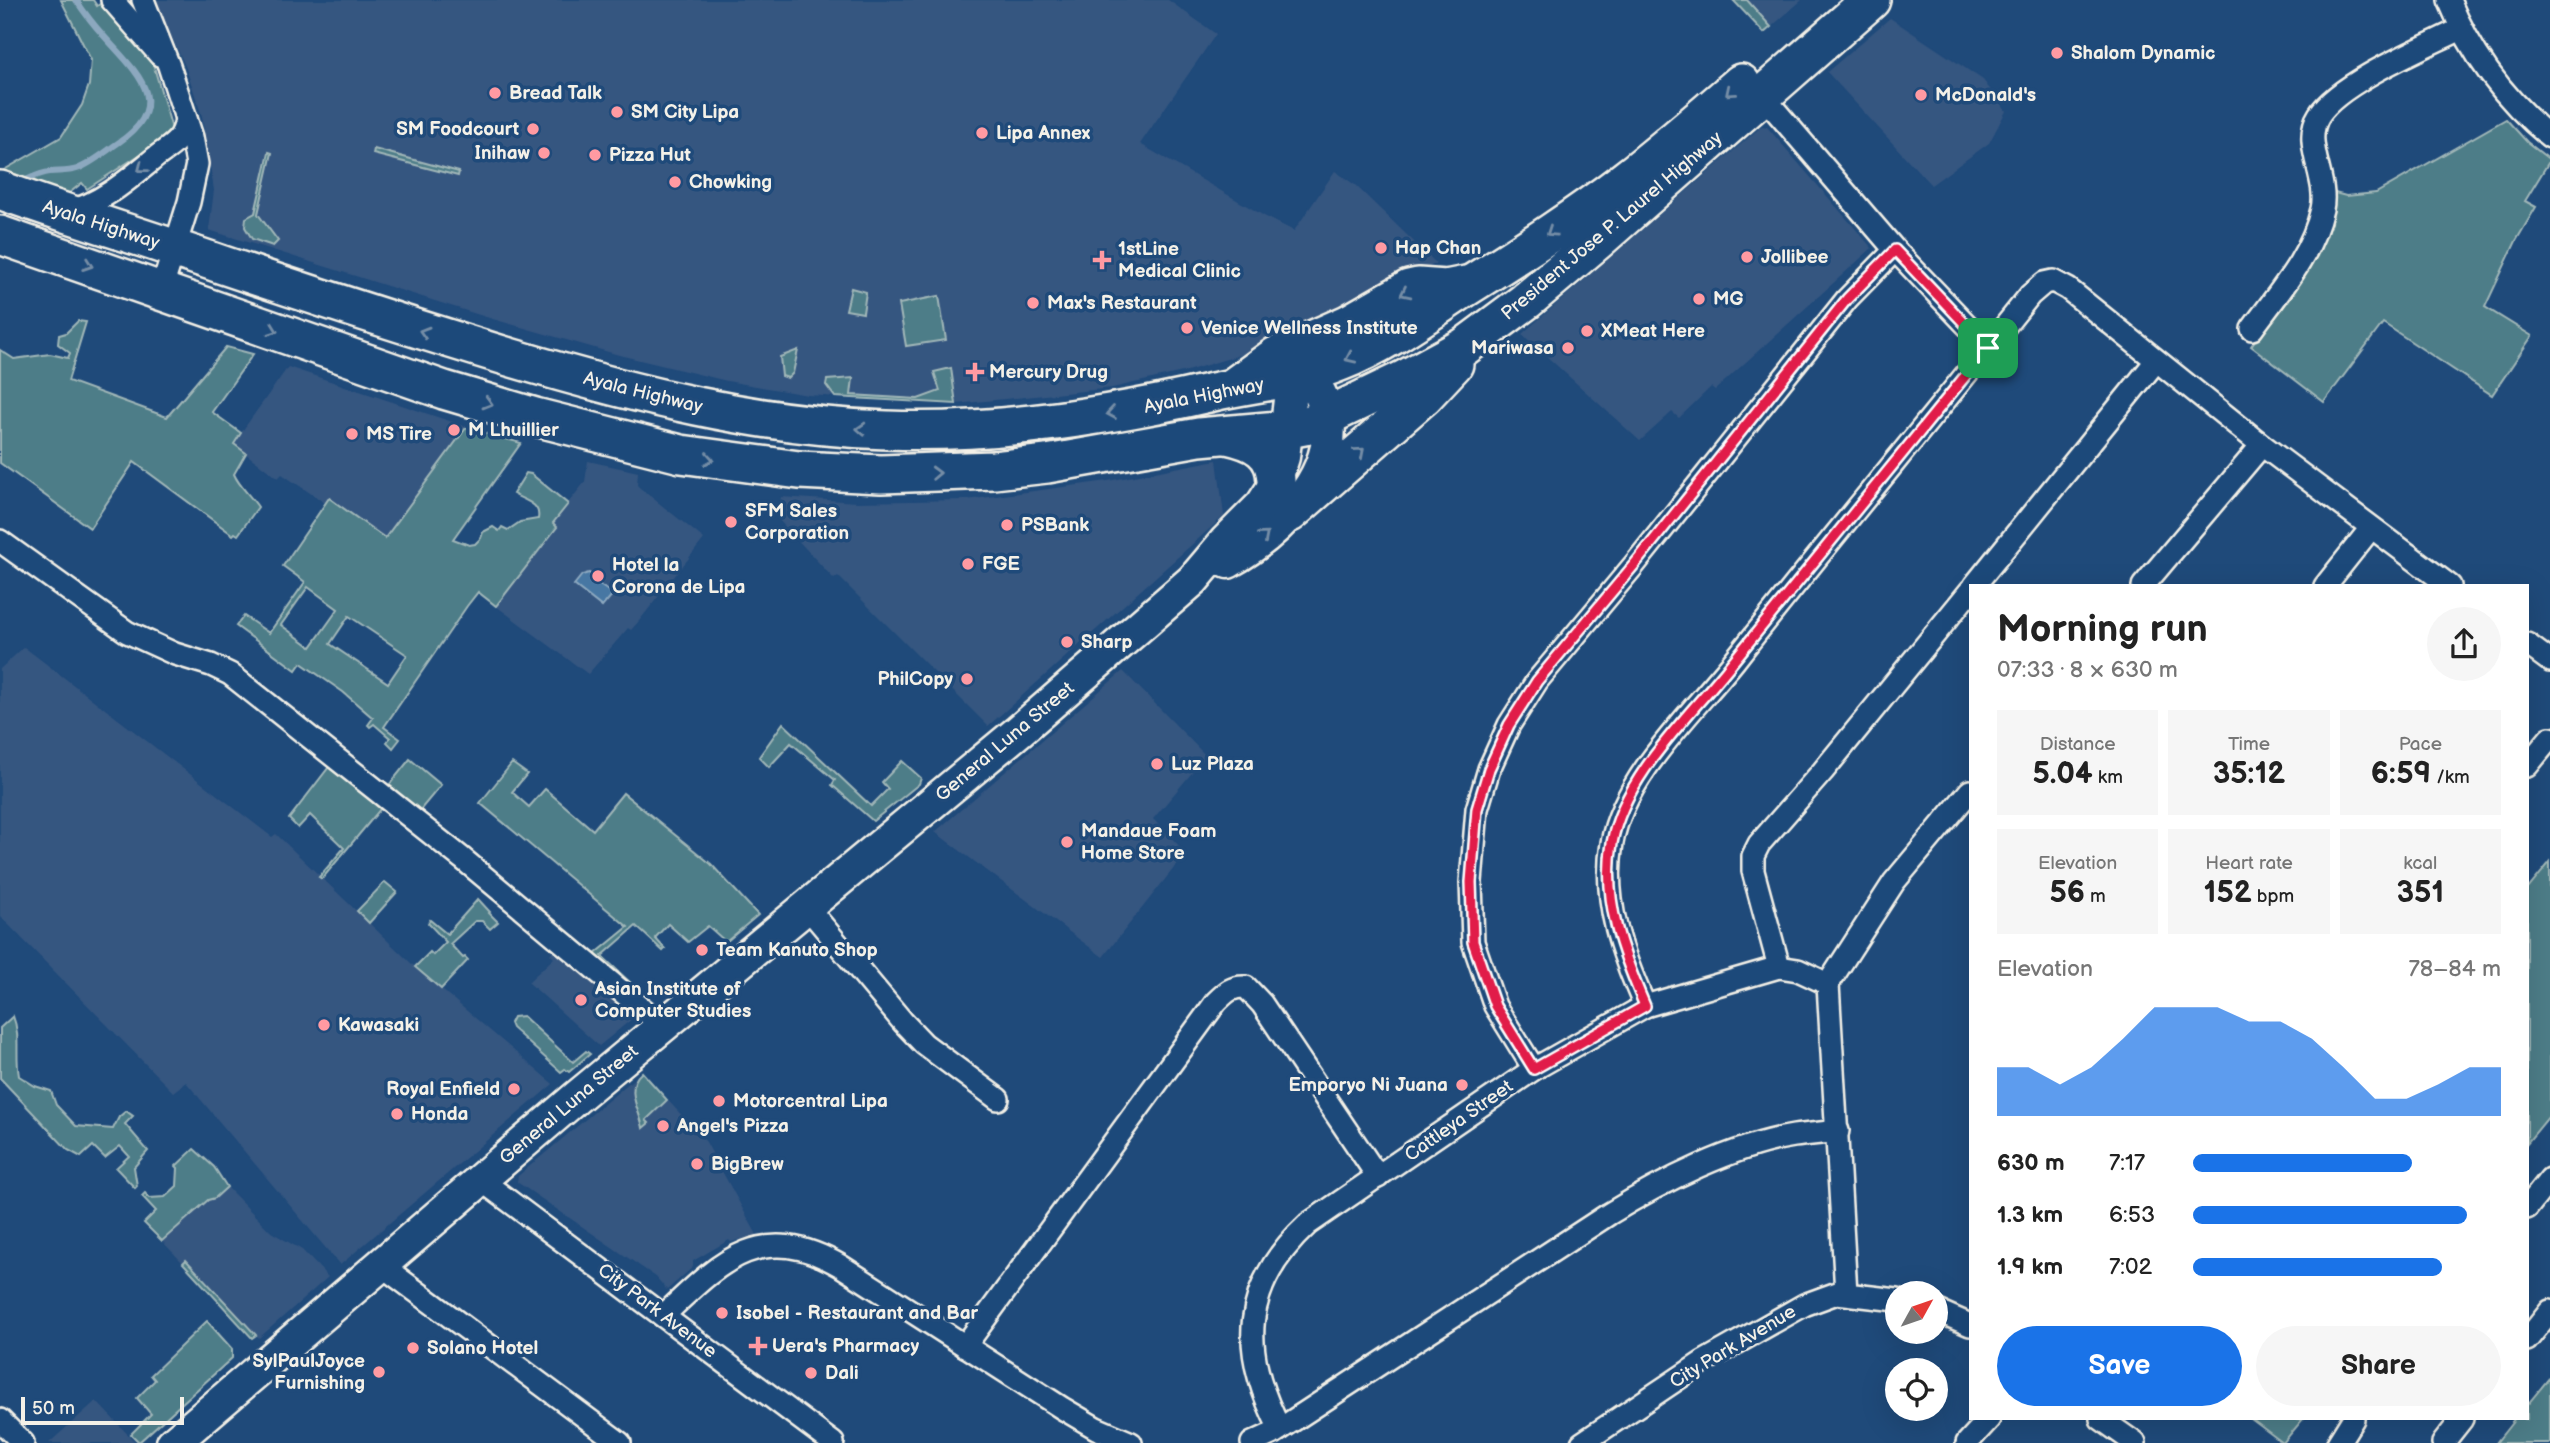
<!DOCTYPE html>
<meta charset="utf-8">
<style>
body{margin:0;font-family:"Balsamiq Sans",sans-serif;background:#f6f6f6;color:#222;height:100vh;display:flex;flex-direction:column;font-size:26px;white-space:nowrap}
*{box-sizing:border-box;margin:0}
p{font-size:23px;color:#767676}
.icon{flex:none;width:38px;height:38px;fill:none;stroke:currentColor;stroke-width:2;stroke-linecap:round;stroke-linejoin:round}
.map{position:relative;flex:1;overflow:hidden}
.details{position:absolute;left:1969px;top:584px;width:560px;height:836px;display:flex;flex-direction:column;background:#fff;border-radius:0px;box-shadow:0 7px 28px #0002}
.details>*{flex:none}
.needle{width:46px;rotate:50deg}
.controls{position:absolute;left:1885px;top:1281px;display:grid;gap:14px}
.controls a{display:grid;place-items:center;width:63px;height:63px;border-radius:50%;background:#fff;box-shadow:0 7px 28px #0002;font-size:35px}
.scale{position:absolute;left:21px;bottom:18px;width:163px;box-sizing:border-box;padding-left:7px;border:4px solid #f4f1e8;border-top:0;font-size:19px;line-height:24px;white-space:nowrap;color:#f4f1e8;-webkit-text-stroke:5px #1f4a7a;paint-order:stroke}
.pin{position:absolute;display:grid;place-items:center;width:60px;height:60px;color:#fff;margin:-30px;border-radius:14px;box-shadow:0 4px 10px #0006}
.round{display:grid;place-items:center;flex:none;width:74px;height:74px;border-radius:37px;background:#f6f6f6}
.overview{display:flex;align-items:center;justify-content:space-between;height:119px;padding:0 28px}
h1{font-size:38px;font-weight:800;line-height:52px}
.stats{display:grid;grid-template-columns:repeat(3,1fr);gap:10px;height:119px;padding:7px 28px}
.stats div{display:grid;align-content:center;border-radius:0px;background:#f6f6f6;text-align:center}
.stats b{font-size:30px;font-weight:800}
.stats small{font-size:19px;font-weight:400}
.stats p{font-size:19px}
.chart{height:196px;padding:14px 28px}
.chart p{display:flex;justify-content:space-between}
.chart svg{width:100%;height:126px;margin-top:7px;fill:#1a73e8;opacity:.7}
.cta{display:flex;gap:14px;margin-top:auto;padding:14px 28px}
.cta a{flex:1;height:80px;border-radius:42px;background:#1a73e8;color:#fff;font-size:28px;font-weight:800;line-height:80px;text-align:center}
.cta a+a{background:#f6f6f6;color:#222}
ul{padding:0 28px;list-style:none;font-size:23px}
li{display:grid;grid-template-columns:112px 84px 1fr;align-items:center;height:52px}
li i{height:18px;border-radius:9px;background:#1a73e8}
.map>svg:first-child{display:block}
.built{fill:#365680}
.green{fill:#4e7d88;stroke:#a1b7b8;stroke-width:2;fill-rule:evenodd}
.water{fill:#4677a3;stroke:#8ca8bf;stroke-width:2}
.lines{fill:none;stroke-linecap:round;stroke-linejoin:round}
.stream{stroke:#8ca8bf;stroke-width:6}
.street-casing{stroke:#f4f1e8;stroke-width:26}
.primary-casing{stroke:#f4f1e8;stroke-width:37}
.highway-casing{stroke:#f4f1e8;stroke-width:42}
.street{stroke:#1f4a7a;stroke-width:21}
.primary{stroke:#1f4a7a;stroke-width:32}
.highway{stroke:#1f4a7a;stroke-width:37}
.oneway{stroke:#748da6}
.route-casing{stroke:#fff;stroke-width:14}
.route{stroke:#e11d48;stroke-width:9}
.poi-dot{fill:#ff9aa2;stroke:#1f4a7a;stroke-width:2.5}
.labels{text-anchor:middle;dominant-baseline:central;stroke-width:7;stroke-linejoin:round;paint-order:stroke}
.poi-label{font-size:19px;font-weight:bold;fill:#f4f1e8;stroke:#1f4a7a;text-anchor:start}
.street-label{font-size:19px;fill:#f4f1e8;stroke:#1f4a7a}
</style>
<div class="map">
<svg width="2550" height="1443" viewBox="0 0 2550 1443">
<rect width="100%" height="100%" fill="#1f4a7a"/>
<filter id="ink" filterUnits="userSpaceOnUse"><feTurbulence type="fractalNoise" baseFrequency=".0143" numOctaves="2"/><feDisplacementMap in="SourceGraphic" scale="14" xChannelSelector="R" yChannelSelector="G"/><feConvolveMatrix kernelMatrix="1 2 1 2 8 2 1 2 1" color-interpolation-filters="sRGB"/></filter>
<g filter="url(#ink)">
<g class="built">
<polygon points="155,0 1168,0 1216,34 1140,144 1266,217 1294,231 1335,171 1355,185 1436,263 1397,286 1272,345 1187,371 1112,388 956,404 808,395 727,381 619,355 486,317 209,230 214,190 202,116 186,68"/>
<polygon points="1733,0 1802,0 1764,33"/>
<polygon points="1890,18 1983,80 2006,111 1989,143 1931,185 1827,72"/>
<polygon points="1762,126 1767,127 1872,248 1715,390 1711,387 1679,418 1672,412 1640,441 1522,334"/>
<polygon points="288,367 467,427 385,538 329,499 325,503 282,474 278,478 233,444"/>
<polygon points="1217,460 1224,516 988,726 838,576 834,579 778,519 781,497 857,502 967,500 1108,481"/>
<polygon points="588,461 638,472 637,485 640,488 704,539 639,621 631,630 628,628 588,674 496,606 557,528 552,523 585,482"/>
<polygon points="24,647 272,837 276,834 415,967 553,1084 340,1265 186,1082 173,1092 0,916 0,669"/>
<polygon points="1123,671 1206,756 1153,819 1186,853 1103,957 935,832"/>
<polygon points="556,948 633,1018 599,1046 528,982 554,958 550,954"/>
<polygon points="642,1072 706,1142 757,1235 731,1242 729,1240 693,1261 693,1267 667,1290 656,1277 517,1182 518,1176"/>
<polygon points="227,1187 271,1232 302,1250 328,1277 259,1338 187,1260 183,1263 162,1241 208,1200 215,1198"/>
<polygon points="96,1401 136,1443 49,1443"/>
</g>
<g class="green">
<polygon points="61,0 93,0 97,6 100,4 152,60 172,129 170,135 87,189 82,183 68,194 4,170 61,137 82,105 89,85 91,60"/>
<polygon points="1733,0 1747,0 1771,27 1764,33"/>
<polygon points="2506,119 2527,142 2550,160 2525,201 2536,207 2516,241 2485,307 2532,336 2492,395 2383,323 2324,402 2251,346 2286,296 2331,192 2346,196 2376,193"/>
<polygon points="374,149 459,172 458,176 373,154"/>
<polygon points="269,152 272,153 258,214 278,241 273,246 252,239 245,227 246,218 255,213"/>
<polygon points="851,288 866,292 863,313 846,310"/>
<polygon points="939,296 946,340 906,346 899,304"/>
<path d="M78,321L86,322L68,381L167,417L226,347L253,354L212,412L241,433L234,444L246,453L234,474C239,486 250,495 258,507L238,535L235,533L233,535L134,462L90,528L0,463V350L14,359L50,354L68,358L70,353L58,344L59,335L66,333Z"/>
<polygon points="798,350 793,373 788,378 782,376 780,357"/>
<polygon points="951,368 956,404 835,397 826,385 827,380 853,378 851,395 918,399 940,391 934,372"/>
<path d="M466,428L521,443L453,539L469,545L475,544L481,538L483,532L493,527L499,531L502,527L508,530L520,522L538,519C541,503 525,501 513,494L526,473L531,474L568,504L553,523L557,527L496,606L478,592L467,606L384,727L400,739L393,748L387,742L390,738L374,724L370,727L368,725L373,718L343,692L301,663L296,670L236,626L244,616L269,633L305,582L283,566L329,498L385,538ZM308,587L338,609L311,647L281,625ZM349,616L407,655L388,683L330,644Z"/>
<polygon points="783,723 871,806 888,789 882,782 902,761 921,778 919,784 873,821 832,785 835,780 791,743 769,767 759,757"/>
<polygon points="410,759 441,785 416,815 385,790"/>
<polygon points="332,763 382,807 322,879 319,877 344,848 310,815 298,828 289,819"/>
<polygon points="512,763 527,774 512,792 529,807 545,789 593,830 623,793 711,864 758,915 726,942 708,926 688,942 668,924 655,938 665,949 663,951 636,926 602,956 650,1001 645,1005 589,959 628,927 480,803"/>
<polygon points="2550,862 2550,1115 2527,1143 2527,890"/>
<polygon points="385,882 397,892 369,923 357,911"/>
<polygon points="478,899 490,912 489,913 498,922 490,929 482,921 475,921 450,944 463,958 465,957 468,960 441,989 415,967 430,952 433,955 446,942 428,923 430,920 447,934"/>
<path d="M13,1016C21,1036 15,1054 19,1076L35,1086L51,1091L56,1105L76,1126L113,1129L119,1117L126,1111L133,1116L125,1124L148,1151L134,1167L137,1186L135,1188L116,1168L129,1156L120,1146L105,1158L93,1146L81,1157L68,1150L0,1078V1028Z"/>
<polygon points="523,1016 573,1062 586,1051 590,1054 569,1072 565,1069 561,1072 512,1028 510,1023 513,1017"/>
<path d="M642,1072L667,1100L646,1120L649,1123L643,1128C641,1113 623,1088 642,1072Z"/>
<polygon points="194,1149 214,1167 227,1187 215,1198 208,1200 162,1241 144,1223 156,1211 142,1196 145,1193 149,1198 165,1197 177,1186 178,1168 176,1166"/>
<polygon points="186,1260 256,1335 252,1338 183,1263"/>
<polygon points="207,1321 232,1349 232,1358 139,1442 131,1434 151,1414 137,1398 155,1380 151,1375"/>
<polygon points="2550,1377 2550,1443 2496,1443 2515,1419 2527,1419 2527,1405"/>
<polygon points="2251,1419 2303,1419 2283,1443"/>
</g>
<polygon class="water" points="589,573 601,586 613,594 602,607 574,585 582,575"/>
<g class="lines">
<path class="stream" d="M19,183C29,179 39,173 50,172C59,171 68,172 77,169C91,164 105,152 118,143C176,104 136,72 103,35C93,24 84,12 76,0"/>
<g class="street-casing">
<g id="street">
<polyline points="112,0 160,55"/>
<polyline points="143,0 169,66 192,137 197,164 189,202 161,291"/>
<path d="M2449,0C2471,54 2505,100 2550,137"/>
<polyline points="1763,96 1895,250 1988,347"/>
<path d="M68,212C102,203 129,179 156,157C165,150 176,144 181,135C184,130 185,125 186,119"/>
<path d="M2252,329C2279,292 2312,255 2322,209C2329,178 2301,143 2319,115C2340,82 2425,47 2461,29"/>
<polyline points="0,541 127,632 175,654 211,665 230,674 463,859 663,1026"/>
<polyline points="1974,586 2156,361"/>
<polyline points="2143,586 2262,445"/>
<polyline points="2325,586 2371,528"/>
<polyline points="2527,644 2550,661"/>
<polyline points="2527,766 2550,738"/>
<polyline points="807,907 903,1022 924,1044 998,1099"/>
<polyline points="1779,967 1753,871 1753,856 1759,844 1823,771 1970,591"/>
<path d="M1645,1006C1622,954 1602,901 1612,843C1623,777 1693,712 1734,661C1831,538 1932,418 2030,295L2044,283L2053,281L2068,289L2262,445L2450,586"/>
<polyline points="1534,1069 1495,1006 1473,942 1471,882 1477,809 1489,769 1509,725 1537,681 1634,565 1847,299 1895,250"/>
<polyline points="481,1180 833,1443"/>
<polyline points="2527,1208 2550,1179"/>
<polyline points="381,1265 620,1443"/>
<polyline points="1846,1293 1828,984 1894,882 1970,791"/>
<polyline points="1936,1310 1970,1325"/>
<path d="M663,1316C720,1262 760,1219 841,1266L1062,1408L1096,1428L1131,1443"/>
<polyline points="2527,1340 2550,1311"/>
<path d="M965,1346L1216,1002C1226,992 1232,986 1246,987L1262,1004L1378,1177"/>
<polyline points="2101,1419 2135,1443"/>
<polyline points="0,1420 23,1443"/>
<path d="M1280,1429C1239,1350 1241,1286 1308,1224L1534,1069L1645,1006L1779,967L1798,970L1828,984"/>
<path d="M1252,1443L1274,1433L1609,1214C1661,1182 1734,1145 1794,1136C1809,1134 1823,1133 1838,1131"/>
<polyline points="1582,1443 1703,1362 1804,1305 1837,1293 1897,1300"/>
<polyline points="1967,1443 1989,1419"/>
<polyline points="2338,1443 2353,1419"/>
<polyline points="2443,1443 2462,1419"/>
</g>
</g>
<g class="primary-casing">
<g id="primary">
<path d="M1228,562C1276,535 1336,478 1328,418C1326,402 1317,387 1308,374"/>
<polyline points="173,1443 577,1097 1019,731 1193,580 1226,541 1262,505 1273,488 1283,457 1291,392 1295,382 1302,375"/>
</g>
</g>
<g class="highway-casing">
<g id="highway">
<path d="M0,190C74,217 149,239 223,265C318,297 413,328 509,357C633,394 758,426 887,430C996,434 1106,417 1213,392C1257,382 1297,380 1340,362C1384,345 1423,316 1462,290C1517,255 1573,220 1625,180C1665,149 1703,116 1741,83"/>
<polyline points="0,235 444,390 535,417 681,454 799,470 881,474 994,470 1047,464 1199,437 1288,429 1309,425 1403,380 1464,347 1526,301 1597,241 1871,0"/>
<polyline points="1236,385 1276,356 1348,324 1409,289 1418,287 1446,289 1466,285"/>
<path d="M1227,435C1254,441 1275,450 1276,481"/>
<polyline points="1290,513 1424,396 1454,364"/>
</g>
</g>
<use href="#street" class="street"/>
<use href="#primary" class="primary"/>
<use href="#highway" class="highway"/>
</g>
<defs><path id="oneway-chevron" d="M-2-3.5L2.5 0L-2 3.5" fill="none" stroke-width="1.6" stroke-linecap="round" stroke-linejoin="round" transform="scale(1.75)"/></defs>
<g class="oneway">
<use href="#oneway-chevron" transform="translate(1730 92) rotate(140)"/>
<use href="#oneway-chevron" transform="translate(142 168) rotate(142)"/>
<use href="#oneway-chevron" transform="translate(1551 232) rotate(146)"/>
<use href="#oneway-chevron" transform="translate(88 265) rotate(19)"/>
<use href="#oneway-chevron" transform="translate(1405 293) rotate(154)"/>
<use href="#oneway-chevron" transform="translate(273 330) rotate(20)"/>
<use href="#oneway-chevron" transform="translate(424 332) rotate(-163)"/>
<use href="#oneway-chevron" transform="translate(1350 358) rotate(156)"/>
<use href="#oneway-chevron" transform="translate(488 403) rotate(16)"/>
<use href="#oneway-chevron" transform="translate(1111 413) rotate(171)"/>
<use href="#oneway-chevron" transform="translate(861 429) rotate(-177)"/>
<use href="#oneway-chevron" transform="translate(1360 452) rotate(-41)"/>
<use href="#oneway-chevron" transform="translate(709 459) rotate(9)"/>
<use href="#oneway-chevron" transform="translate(936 473) rotate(-2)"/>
<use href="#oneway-chevron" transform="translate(1264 536) rotate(-41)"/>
</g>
</g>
<g class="lines" filter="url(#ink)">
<g class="route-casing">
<path id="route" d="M1895,250L1988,348C1902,453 1816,558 1731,664C1690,716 1624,775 1612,843C1602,901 1623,954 1645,1006L1534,1069L1495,1006L1473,942L1471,882L1477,809L1489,769L1509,725L1537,681L1634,565L1847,299Z"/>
</g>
<use href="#route" class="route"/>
</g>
<g class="poi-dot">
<circle cx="2057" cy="53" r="7"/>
<circle cx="495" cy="93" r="7"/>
<circle cx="1921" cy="95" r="7"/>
<circle cx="617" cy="112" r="7"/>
<circle cx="533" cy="129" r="7"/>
<circle cx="982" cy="133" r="7"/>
<circle cx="544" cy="153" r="7"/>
<circle cx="595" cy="155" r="7"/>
<circle cx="675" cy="182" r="7"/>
<circle cx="1381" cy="248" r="7"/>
<circle cx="1747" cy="257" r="7"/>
<path d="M1098.5 249.5h7v7h7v7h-7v7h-7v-7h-7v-7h7z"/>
<circle cx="1699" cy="299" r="7"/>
<circle cx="1033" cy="303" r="7"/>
<circle cx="1187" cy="328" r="7"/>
<circle cx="1587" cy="331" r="7"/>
<circle cx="1568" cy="348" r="7"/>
<path d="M971.5 361.5h7v7h7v7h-7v7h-7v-7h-7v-7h7z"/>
<circle cx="454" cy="430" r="7"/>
<circle cx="352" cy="434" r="7"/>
<circle cx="731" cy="522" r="7"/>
<circle cx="1007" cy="525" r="7"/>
<circle cx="968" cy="564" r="7"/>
<circle cx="598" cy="576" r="7"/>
<circle cx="1067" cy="642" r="7"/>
<circle cx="967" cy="679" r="7"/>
<circle cx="1157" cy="764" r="7"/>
<circle cx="1067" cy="842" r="7"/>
<circle cx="702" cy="950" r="7"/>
<circle cx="581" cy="1000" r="7"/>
<circle cx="324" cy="1025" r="7"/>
<circle cx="1462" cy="1085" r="7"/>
<circle cx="514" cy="1089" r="7"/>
<circle cx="719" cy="1101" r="7"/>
<circle cx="397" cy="1114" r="7"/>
<circle cx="663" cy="1126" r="7"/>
<circle cx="697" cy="1164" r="7"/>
<circle cx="722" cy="1313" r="7"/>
<path d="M754.5 1335.5h7v7h7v7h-7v7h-7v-7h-7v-7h7z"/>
<circle cx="413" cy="1348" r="7"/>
<circle cx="379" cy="1372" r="7"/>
<circle cx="811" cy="1373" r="7"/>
</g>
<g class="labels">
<g class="poi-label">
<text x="2071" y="53">Shalom Dynamic</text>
<text x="509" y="93">Bread Talk</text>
<text x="1935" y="95">McDonald's</text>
<text x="631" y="112">SM City Lipa</text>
<text x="519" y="129" text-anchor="end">SM Foodcourt</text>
<text x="996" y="133">Lipa Annex</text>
<text x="530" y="153" text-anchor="end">Inihaw</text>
<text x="609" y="155">Pizza Hut</text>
<text x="689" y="182">Chowking</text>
<text x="1395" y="248">Hap Chan</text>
<text x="1118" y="249">1stLine<tspan x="1118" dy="22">Medical Clinic</tspan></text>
<text x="1761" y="257">Jollibee</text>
<text x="1713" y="299">MG</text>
<text x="1047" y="303">Max's Restaurant</text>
<text x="1201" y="328">Venice Wellness Institute</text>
<text x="1601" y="331">XMeat Here</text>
<text x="1554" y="348" text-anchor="end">Mariwasa</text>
<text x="989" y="372">Mercury Drug</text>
<text x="468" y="430">M Lhuillier</text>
<text x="366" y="434">MS Tire</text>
<text x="745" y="511">SFM Sales<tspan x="745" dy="22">Corporation</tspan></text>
<text x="1021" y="525">PSBank</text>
<text x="982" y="564">FGE</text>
<text x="612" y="565">Hotel la<tspan x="612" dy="22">Corona de Lipa</tspan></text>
<text x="1081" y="642">Sharp</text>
<text x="953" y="679" text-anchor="end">PhilCopy</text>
<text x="1171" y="764">Luz Plaza</text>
<text x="1081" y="831">Mandaue Foam<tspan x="1081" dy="22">Home Store</tspan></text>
<text x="716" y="950">Team Kanuto Shop</text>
<text x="595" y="989">Asian Institute of<tspan x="595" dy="22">Computer Studies</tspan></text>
<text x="338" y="1025">Kawasaki</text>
<text x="1448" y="1085" text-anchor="end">Emporyo Ni Juana</text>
<text x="500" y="1089" text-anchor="end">Royal Enfield</text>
<text x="733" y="1101">Motorcentral Lipa</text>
<text x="411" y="1114">Honda</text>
<text x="677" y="1126">Angel's Pizza</text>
<text x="711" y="1164">BigBrew</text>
<text x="736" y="1313">Isobel - Restaurant and Bar</text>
<text x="772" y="1346">Uera's Pharmacy</text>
<text x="427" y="1348">Solano Hotel</text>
<text x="365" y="1361" text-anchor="end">SylPaulJoyce<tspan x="365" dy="22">Furnishing</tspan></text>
<text x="825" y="1373">Dali</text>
</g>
<g class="street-label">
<text transform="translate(101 225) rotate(18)">Ayala Highway</text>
<text transform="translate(1612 226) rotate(-40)">President Jose P. Laurel Highway</text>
<text transform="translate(643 393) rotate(14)">Ayala Highway</text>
<text transform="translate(1204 396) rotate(-11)">Ayala Highway</text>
<text transform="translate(1005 742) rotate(-40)">General Luna Street</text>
<text transform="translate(569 1105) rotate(-40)">General Luna Street</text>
<text transform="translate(1459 1121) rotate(-35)">Cattleya Street</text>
<text transform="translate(657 1311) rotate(37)">City Park Avenue</text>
<text transform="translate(1733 1347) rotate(-31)">City Park Avenue</text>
</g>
</g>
</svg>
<div class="controls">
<a><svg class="needle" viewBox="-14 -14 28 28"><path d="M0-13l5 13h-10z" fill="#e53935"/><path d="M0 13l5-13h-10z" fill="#767676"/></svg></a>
<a><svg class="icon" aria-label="locate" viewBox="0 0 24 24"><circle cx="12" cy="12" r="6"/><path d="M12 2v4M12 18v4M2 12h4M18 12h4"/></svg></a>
</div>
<div class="scale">50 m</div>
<div class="pin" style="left:1988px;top:348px;background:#1e9e55"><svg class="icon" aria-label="arrive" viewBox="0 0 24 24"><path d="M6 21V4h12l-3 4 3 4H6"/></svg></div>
<section class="details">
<div class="overview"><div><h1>Morning run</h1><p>07:33 · 8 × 630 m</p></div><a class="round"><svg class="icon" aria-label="share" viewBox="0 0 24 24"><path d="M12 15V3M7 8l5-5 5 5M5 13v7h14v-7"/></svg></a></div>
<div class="stats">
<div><p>Distance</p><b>5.04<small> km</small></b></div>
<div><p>Time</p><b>35:12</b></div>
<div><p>Pace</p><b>6:59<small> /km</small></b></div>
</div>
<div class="stats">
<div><p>Elevation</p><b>56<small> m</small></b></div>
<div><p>Heart rate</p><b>152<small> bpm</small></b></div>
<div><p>kcal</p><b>351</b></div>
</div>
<div class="chart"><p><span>Elevation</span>78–84 m</p>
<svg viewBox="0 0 160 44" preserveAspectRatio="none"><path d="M0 44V27L10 27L20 33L30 27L40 17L50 6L60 6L70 6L80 11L90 11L100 17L110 27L120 38L130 38L140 33L150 27L160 27V44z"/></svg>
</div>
<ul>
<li><b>630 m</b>7:17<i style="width:71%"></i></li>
<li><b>1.3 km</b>6:53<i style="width:89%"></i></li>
<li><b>1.9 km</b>7:02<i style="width:81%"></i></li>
</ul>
<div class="cta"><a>Save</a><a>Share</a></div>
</section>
</div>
